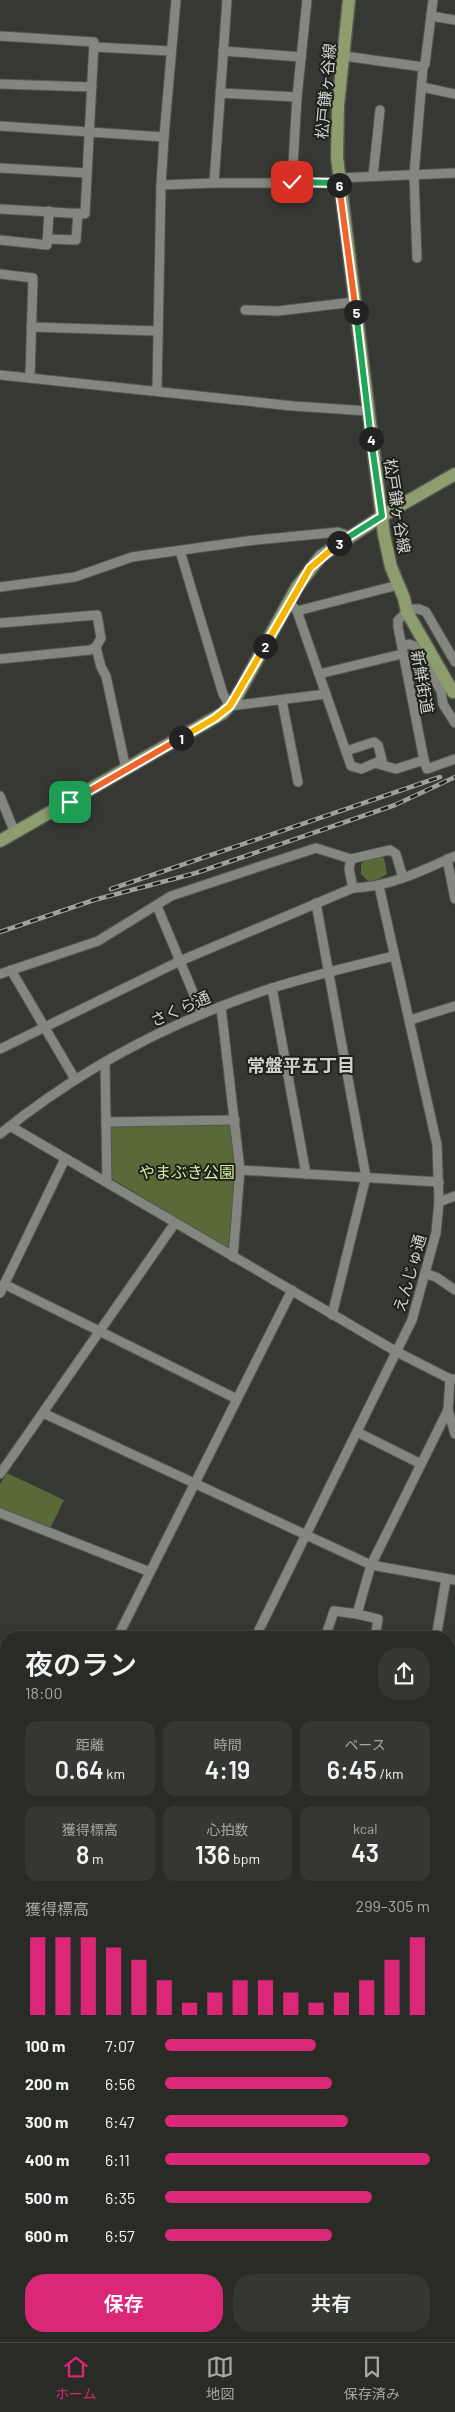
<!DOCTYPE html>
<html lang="ja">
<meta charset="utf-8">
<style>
body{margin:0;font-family:Barlow,"Noto Sans JP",sans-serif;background:#343732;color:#f1f3f6;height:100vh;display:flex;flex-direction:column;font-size:19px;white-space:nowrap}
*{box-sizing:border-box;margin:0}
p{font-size:16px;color:#a5a7a7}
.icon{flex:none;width:28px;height:28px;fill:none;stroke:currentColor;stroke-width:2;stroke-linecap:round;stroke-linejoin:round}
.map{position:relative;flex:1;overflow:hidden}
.drawer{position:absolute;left:0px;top:1631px;width:455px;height:711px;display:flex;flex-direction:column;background:#282b26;border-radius:20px 20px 0 0;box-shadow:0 2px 12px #0003,0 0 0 1px #444743}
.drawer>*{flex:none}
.pin{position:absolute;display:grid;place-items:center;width:42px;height:42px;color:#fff;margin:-21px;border-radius:10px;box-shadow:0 2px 8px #0006}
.km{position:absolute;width:25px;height:25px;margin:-12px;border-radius:50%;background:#222;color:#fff;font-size:14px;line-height:25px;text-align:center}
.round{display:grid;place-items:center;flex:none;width:52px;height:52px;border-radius:20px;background:#343732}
.headline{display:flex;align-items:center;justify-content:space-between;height:85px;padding:0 25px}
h1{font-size:28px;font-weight:600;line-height:38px}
.stats{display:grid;grid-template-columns:repeat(3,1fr);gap:8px;height:85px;padding:5px 25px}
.stats div{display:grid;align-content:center;border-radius:12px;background:#343732;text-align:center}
.stats b{font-size:25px;font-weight:600}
.stats small{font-size:14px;font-weight:400}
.stats p{font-size:14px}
.chart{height:140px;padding:10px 25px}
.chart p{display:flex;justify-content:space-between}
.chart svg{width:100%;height:90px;margin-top:5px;stroke:#db2777;stroke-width:6}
.button{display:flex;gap:10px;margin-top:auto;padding:10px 25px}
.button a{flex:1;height:58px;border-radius:20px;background:#db2777;color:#fff;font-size:20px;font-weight:600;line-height:58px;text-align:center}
.button a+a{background:#343732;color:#f1f3f6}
ul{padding:0 25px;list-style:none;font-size:16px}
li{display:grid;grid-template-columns:80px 60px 1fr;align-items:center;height:38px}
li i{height:12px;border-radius:6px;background:#db2777}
.menu{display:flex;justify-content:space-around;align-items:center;height:70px;border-top:1px solid #444743;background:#282b26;font-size:14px;color:#a5a7a7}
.menu a{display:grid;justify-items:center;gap:2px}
.menu .active{color:#db2777}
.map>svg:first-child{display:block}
.green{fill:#596937}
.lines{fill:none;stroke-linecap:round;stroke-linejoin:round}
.minor-casing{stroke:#545550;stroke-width:11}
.major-casing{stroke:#545550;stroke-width:15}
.minor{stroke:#84877f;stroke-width:9}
.major{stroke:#8d9d6d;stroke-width:12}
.rail-casing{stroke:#9fa19c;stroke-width:4.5}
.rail{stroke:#1e201d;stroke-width:2.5;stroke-dasharray:8;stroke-linecap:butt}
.split-1-casing{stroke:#fff;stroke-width:10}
.split-2-casing{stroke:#fff;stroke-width:10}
.split-3-casing{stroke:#fff;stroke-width:10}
.split-4-casing{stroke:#fff;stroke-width:10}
.split-5-casing{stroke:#fff;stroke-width:10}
.split-6-casing{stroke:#fff;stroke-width:10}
.split-7-casing{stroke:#fff;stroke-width:10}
.split-1{stroke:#f0652b;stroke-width:6}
.split-2{stroke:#f5b400;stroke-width:6}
.split-3{stroke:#f5b400;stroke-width:6}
.split-4{stroke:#22a559;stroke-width:6}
.split-5{stroke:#22a559;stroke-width:6}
.split-6{stroke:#f0652b;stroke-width:6}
.split-7{stroke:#22a559;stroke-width:6}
.labels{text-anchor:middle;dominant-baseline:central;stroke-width:4;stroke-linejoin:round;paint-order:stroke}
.street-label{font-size:16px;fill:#d1d2ce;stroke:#1e201d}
.park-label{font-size:16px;fill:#d2f197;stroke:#1e201d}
.neighbourhood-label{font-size:18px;font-weight:bold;fill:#d1d2ce;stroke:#1e201d}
</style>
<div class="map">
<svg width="455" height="2342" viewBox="0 0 455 2342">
<rect width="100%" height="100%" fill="#363933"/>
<g class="green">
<polygon points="381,857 384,858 387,874 375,881 368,881 361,874 361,864 365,860"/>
<polygon points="229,1124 232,1127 235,1163 231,1246 227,1248 111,1178 110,1129 113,1126"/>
<polygon points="7,1473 64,1500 50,1529 0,1509 0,1484"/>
<polygon points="0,1737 6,1738 6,1852 0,1851"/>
<rect x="0" y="1957" width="6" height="281"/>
<polygon points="449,2159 455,2160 455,2209 449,2208"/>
</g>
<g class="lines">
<g class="minor-casing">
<g id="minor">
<polyline points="431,16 455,20"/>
<polyline points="0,36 94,42 85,214 0,209"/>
<polyline points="94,47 171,51"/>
<polyline points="223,51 301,57"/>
<polyline points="344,56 423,67"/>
<polyline points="0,84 92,87"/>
<polyline points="422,87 455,94"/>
<polyline points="220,93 297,97"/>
<polyline points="0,126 164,137 161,185 214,183 339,183"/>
<polyline points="164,137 176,0"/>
<polyline points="0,168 87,173"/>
<polyline points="373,176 380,110"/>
<polyline points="338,178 455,173"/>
<polyline points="292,182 297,97 307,0"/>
<polyline points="214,183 227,0"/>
<polyline points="47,239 76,240 78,213"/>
<polyline points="0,240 47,245 49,211"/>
<polyline points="417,258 414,175 423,67 425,64 433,0"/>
<polyline points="0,274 33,278 30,377"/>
<polyline points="245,310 278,311 354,302"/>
<polyline points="31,327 157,331"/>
<polyline points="0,375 293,406 368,411"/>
<polyline points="157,390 161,185"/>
<polyline points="180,551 223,694 230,706 326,694"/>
<polyline points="0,587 75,577 132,557 247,541 338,532 349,536"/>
<path d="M289,602L297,611C315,663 333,715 351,766L361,769L382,760L378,745L374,742L346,751"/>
<polyline points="414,609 419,609 426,612 455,662"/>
<polyline points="297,611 398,585"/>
<polyline points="407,612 398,620 398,627 424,760 427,769 455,759"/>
<polyline points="0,623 97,615 101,638 96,647 90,650 0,659"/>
<polyline points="402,646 409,644 414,646 441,691 443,704 455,723"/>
<polyline points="96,647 101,667 106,676 126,769"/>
<polyline points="319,674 402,654"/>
<polyline points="282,701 298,782"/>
<polyline points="378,764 396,769 424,760"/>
<polyline points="0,796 15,833"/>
<polyline points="447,859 455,899"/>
<polyline points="353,888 349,869 351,859 390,850 396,854 403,878"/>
<polyline points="316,903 366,1177 332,1315"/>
<polyline points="157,906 202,1014"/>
<polyline points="11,970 75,1079"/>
<polyline points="0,974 98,941 171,896 264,865 316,848 351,859"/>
<polyline points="272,988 306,1174"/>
<polyline points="221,1007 240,1170 233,1257"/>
<polyline points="410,1020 455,1006"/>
<path d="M0,1049L180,961L353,888C389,887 422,871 455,856"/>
<polyline points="105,1062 107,1182"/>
<polyline points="106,1122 235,1120"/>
<polyline points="10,1126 397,1352 450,1379"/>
<path d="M0,1134C80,1069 172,1021 269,989C310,976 352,966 394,956"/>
<polyline points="240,1170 439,1182"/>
<polyline points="439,1202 455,1196"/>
<polyline points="426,1274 436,1277 455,1290"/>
<polyline points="4,1284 237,1399"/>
<polyline points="0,1293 65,1159"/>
<polyline points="448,1410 455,1434"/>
<polyline points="43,1413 371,1565 455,1580"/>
<polyline points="357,1432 421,1464"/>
<polyline points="0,1474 175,1223"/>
<polyline points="0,1513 150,1572"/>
<polyline points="117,1638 292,1290"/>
<polyline points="255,1638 412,1320 436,1233 439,1202 437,1145 379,886"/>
<polyline points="325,1638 334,1611 357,1614"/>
<polyline points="375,1638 378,1619 357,1614 371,1565 448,1410 450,1379 454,1379"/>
<polyline points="436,1638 446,1579"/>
<polyline points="0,1698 6,1700"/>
<polyline points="449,1797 455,1798"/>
<polyline points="0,1876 6,1878"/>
<polyline points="449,1931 455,1893"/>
<polyline points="0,1954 6,1953"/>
<polyline points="449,1963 455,1964"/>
<polyline points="449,2157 455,2158"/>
<polyline points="449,2212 455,2213"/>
<polyline points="0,2242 6,2243"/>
<polyline points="0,2313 6,2313"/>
<polyline points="5,2342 30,2336"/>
<polyline points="128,2342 129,2336"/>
<polyline points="320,2342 321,2336"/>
</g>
</g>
<g class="major-casing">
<g id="major">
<polyline points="349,0 338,106 337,157 384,535 391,567 404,598 407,612 453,692"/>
<polyline points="0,841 223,713 236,698 297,587 321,556 382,516 455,474"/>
</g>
</g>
<use href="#minor" class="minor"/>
<use href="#major" class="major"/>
<g class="rail-casing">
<g id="rail">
<polyline points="111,889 440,777"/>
<polyline points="0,932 94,900 196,873 395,805 455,777"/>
</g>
</g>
<use href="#rail" class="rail"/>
</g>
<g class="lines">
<g class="split-1-casing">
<polyline id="split-1" points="70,802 181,738"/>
</g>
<g class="split-2-casing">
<polyline id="split-2" points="181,738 215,718 230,706 265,646"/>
</g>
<g class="split-3-casing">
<polyline id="split-3" points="265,646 310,568 339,543"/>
</g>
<g class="split-4-casing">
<polyline id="split-4" points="339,543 382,516 371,439"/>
</g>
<g class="split-5-casing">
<polyline id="split-5" points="356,312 371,439"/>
</g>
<g class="split-6-casing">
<polyline id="split-6" points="339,185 356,312"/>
</g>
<g class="split-7-casing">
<polyline id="split-7" points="292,182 339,183 339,185"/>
</g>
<use href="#split-1" class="split-1"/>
<use href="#split-2" class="split-2"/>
<use href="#split-3" class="split-3"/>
<use href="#split-4" class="split-4"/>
<use href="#split-5" class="split-5"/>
<use href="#split-6" class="split-6"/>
<use href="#split-7" class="split-7"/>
</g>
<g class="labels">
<g class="street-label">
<text transform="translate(325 91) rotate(-85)">松戸鎌ヶ谷線</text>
<text transform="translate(398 506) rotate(81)">松戸鎌ヶ谷線</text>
<text transform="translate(423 682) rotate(80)">新鮮街道</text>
<text transform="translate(180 1008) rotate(-24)">さくら通</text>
<text transform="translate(409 1273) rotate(-74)">えんじゅ通</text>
</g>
<g class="park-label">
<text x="187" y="1171">やまぶき公園</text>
</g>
<g class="neighbourhood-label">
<text x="301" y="1065">常盤平五丁目</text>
</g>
</g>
</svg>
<div class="pin" style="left:70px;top:802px;background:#1e9e55"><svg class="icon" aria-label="arrive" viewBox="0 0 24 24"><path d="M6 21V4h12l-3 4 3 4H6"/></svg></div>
<div class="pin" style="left:292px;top:182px;background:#d93025"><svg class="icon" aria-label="check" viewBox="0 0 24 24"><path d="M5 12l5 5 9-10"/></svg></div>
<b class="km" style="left:181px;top:738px">1</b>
<b class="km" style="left:265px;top:646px">2</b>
<b class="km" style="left:339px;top:543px">3</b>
<b class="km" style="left:371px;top:439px">4</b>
<b class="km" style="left:356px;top:312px">5</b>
<b class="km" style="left:339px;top:185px">6</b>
<section class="drawer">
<div class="headline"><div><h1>夜のラン</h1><p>18:00</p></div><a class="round"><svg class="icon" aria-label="share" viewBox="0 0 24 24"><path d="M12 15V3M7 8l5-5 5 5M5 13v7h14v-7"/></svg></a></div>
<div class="stats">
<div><p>距離</p><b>0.64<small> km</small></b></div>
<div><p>時間</p><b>4:19</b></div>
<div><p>ペース</p><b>6:45<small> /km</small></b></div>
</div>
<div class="stats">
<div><p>獲得標高</p><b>8<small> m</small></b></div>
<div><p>心拍数</p><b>136<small> bpm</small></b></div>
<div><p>kcal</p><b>43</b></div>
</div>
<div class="chart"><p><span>獲得標高</span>299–305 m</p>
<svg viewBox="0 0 160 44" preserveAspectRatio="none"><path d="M5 44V6M15 44V6M25 44V6M35 44V11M45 44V17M55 44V27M65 44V38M75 44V33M85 44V27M95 44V27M105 44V33M115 44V38M125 44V33M135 44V27M145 44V17M155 44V6"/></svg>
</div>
<ul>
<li><b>100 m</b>7:07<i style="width:57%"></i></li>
<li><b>200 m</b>6:56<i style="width:63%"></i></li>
<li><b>300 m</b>6:47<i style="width:69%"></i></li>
<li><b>400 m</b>6:11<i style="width:100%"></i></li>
<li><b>500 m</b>6:35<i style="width:78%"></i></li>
<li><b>600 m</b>6:57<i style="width:63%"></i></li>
</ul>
<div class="button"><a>保存</a><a>共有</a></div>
</section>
</div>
<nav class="menu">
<a class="active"><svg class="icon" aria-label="home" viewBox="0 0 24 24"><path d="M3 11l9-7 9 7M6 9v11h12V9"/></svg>ホーム</a>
<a><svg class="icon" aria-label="map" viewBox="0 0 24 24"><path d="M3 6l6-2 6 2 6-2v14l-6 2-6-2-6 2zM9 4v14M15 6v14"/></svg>地図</a>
<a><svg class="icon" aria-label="saved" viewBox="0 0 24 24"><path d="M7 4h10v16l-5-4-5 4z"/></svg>保存済み</a>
</nav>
